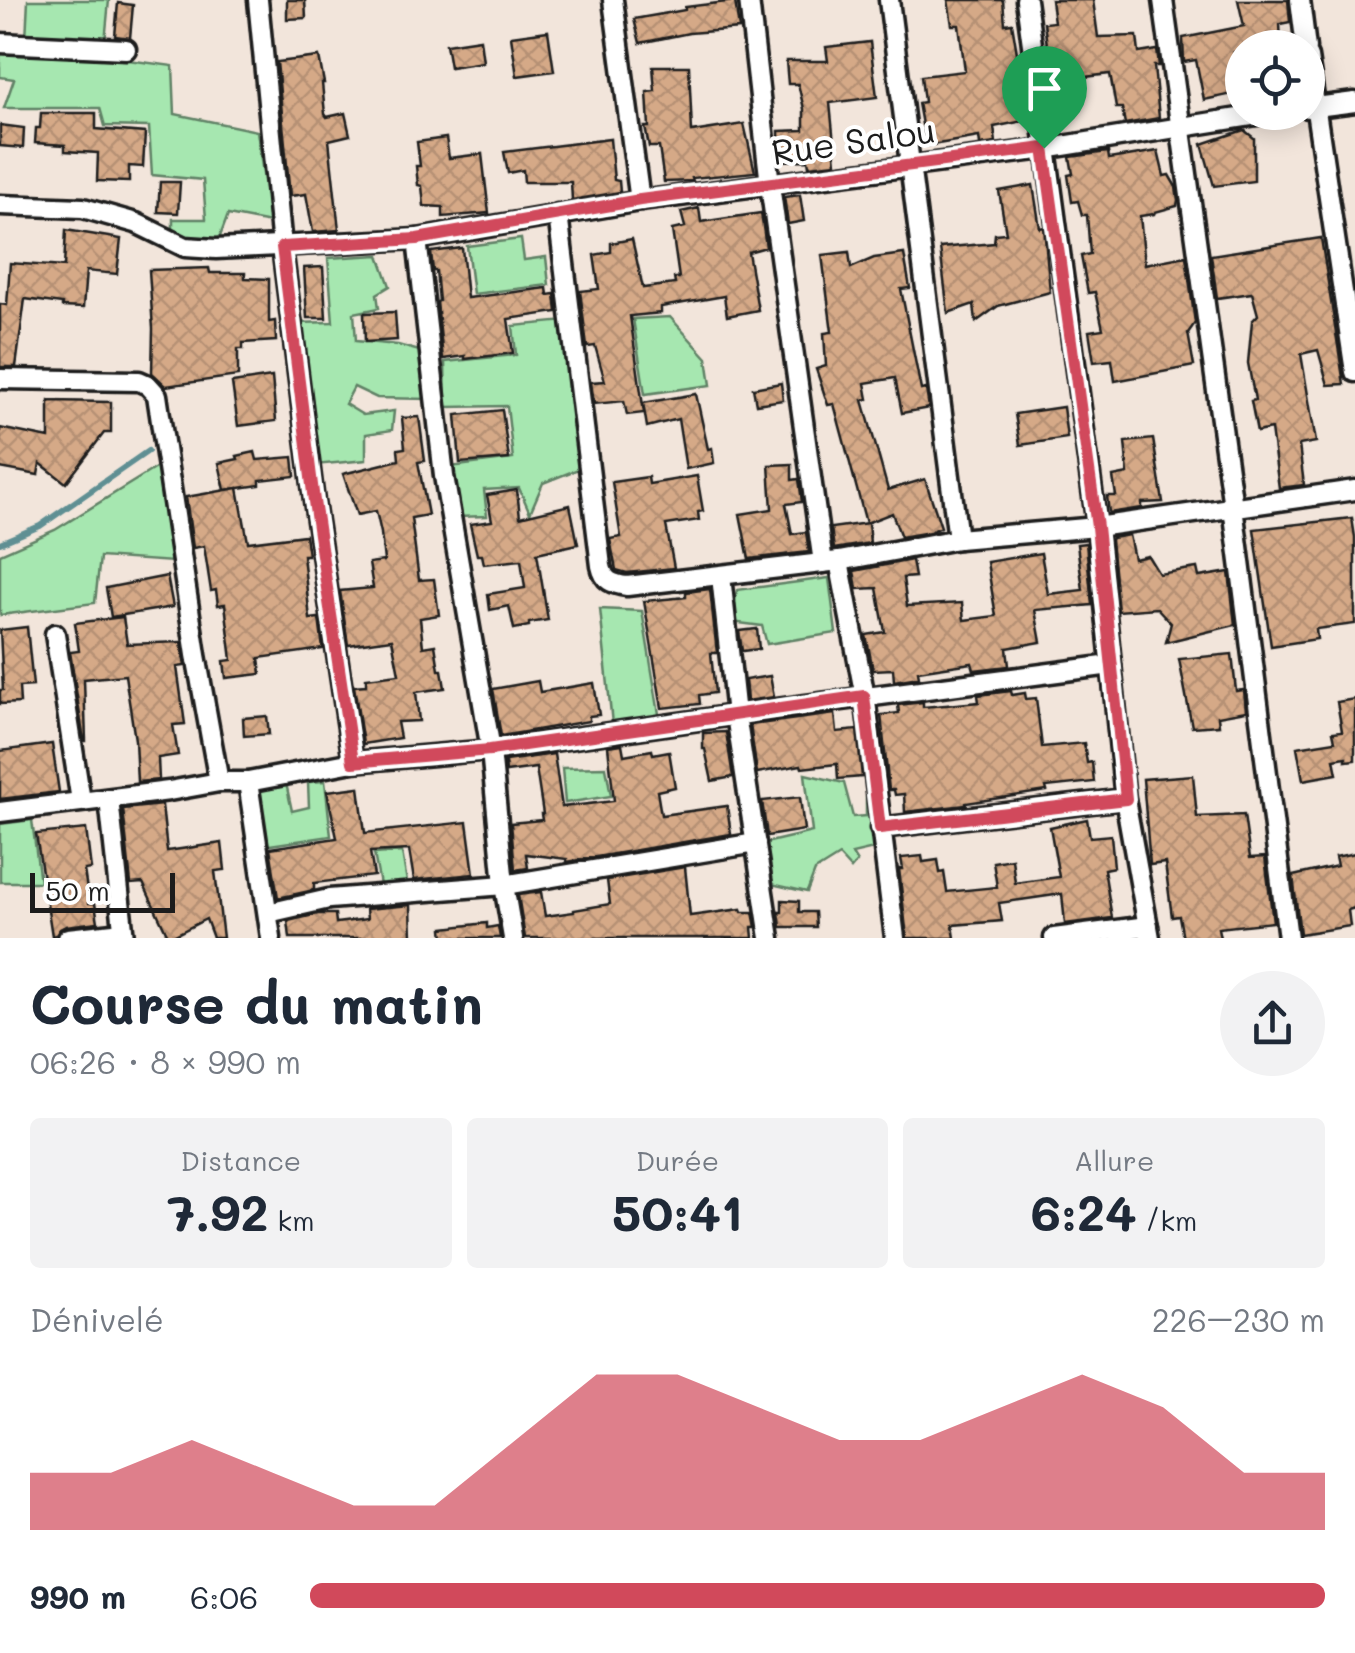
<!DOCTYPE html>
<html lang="fr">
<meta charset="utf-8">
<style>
body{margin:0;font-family:Mali,sans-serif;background:#f2f2f3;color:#1f2937;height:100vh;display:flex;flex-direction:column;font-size:38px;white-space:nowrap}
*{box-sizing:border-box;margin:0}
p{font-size:32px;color:#747a83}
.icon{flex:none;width:55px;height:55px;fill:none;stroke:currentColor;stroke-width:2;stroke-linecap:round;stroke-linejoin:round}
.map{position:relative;height:938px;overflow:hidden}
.panel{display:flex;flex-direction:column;background:#fff;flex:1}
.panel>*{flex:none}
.buttons{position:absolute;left:1225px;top:30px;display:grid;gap:20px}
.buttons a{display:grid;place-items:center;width:100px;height:100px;border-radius:50%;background:#fff;box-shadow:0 5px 25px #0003;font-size:50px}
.scale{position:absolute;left:30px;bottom:25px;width:145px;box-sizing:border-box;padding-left:10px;border:5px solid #1c1c1c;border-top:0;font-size:28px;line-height:35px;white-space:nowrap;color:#1c1c1c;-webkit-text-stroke:8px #fff;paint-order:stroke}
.pin{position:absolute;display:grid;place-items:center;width:85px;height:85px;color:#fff;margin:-102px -42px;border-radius:50% 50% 50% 0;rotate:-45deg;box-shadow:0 0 10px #0007}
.pin .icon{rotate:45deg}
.round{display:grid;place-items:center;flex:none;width:105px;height:105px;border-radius:52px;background:#f2f2f3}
.head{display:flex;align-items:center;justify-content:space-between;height:170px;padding:0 30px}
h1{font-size:55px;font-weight:800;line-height:75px}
.stats{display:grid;grid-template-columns:repeat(3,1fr);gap:15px;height:170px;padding:10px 30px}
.stats div{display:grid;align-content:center;border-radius:10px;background:#f2f2f3;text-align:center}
.stats b{font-size:50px;font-weight:800}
.stats small{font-size:28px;font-weight:400}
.stats p{font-size:28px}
.chart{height:280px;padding:20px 30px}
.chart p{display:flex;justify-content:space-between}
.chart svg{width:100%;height:180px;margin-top:10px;fill:#d1495b;opacity:.7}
ul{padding:0 30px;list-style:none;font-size:32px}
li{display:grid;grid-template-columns:160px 120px 1fr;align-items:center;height:75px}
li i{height:25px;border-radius:12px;background:#d1495b}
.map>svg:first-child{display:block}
.green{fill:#a6e7b0;stroke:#618266;stroke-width:2.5}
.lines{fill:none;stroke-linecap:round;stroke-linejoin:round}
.stream{stroke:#5e8f93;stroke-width:6}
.building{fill:url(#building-cross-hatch);stroke:#1c1c1c;stroke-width:2.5}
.minor-casing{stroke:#1c1c1c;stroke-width:25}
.minor{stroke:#fff;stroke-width:18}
.route-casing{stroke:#fff;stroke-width:20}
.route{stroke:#d1495b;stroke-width:12}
.labels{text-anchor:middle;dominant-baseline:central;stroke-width:8;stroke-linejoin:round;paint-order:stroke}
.street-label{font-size:35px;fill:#1c1c1c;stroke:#fff}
</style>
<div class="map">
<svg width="1355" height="938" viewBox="0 0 1355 938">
<defs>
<pattern id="building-cross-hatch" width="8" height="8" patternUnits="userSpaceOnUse" patternTransform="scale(2.5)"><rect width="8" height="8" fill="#d5a987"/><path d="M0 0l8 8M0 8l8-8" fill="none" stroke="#b69174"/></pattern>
</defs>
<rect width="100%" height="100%" fill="#f2e5db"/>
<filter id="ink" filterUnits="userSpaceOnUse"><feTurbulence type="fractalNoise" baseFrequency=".01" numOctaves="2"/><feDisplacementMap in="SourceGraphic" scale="20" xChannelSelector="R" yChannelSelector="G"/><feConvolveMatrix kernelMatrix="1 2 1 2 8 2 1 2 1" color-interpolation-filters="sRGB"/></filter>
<g filter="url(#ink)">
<g class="green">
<polygon points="28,0 109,0 105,42 26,39"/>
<polygon points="0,43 173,66 175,114 257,131 270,223 228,215 218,242 173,237 173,219 206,219 203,180 152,175 149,127 105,126 100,108 4,108 14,79 0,77"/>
<polygon points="521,239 524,260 546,257 549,285 473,294 467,246"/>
<polygon points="379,255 390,286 377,294 379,308 354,313 356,341 398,345 423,352 429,399 377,398 354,387 345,404 363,415 394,411 392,430 366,434 366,460 315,465 297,323 333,322 328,258"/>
<polygon points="670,317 707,358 711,385 645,394 633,319"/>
<polygon points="565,321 586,466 543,483 530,513 519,488 484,490 487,516 456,517 450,467 513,459 507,406 446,407 445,362 516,355 513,326"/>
<polygon points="157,467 173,562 100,557 95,603 0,615 0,554 55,530"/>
<polygon points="829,578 836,633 767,644 762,626 731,622 737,590"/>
<polygon points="600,609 642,611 660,720 612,724"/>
<polygon points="606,767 611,796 565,803 562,768"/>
<polygon points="805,774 844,783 853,817 866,816 866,798 874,800 878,848 852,854 857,862 851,869 839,856 815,871 807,892 767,883 761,844 812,832"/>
<polygon points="325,781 331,836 263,846 255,787 286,783 292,811 309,807 308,782"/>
<polygon points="32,820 40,882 0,882 0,824"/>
<polygon points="402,852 407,882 380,885 374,854"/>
</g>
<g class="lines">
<polyline class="stream" points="0,543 40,526 148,451"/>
</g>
<g class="building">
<polygon points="287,0 305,0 306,18 287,19"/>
<polygon points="948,0 1003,0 1005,24 1012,23 1028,120 994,127 996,143 980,145 979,137 926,146 918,103 924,102 921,76 965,71 959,25 952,25"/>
<polygon points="1051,0 1093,0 1098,37 1137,36 1139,53 1157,50 1159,66 1154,66 1159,118 1125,124 1122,108 1116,108 1110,74 1052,81 1044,23 1054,22"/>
<polygon points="1238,0 1288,0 1290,22 1280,24 1281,41 1242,48 1242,51 1234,52 1242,92 1204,100 1196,60 1184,62 1183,38 1244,26"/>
<polygon points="735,1 739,29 689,33 640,43 634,19 685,10 685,7"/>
<polygon points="118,3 133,5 130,38 115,36"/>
<polygon points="548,31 554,71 517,76 511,36"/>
<polygon points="480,39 483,62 450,67 446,44"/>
<polygon points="870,42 877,97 830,103 836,163 809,166 808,160 780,161 779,131 804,130 804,109 798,84 788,84 786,61 828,61 826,47"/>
<polygon points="319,57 324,83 322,83 325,114 327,117 345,113 350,135 329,140 339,230 313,232 306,194 290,196 277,62"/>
<polygon points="653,66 689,66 692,132 744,124 755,172 692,178 693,181 664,182 659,147 649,147 645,127 649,127 647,92 655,91"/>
<polygon points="41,113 96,113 96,129 145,133 143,167 129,166 129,182 97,181 98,153 65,151 65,145 35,143 36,128 40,128"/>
<polygon points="0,125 24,128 23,148 0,146"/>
<polygon points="1244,130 1254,138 1254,181 1214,186 1202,144"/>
<polygon points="446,138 449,158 482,154 489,213 443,217 443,207 424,206 422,186 418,185 416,166 420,166 417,142"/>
<polygon points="610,139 614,180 619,181 620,192 572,200 571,182 524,182 523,170 508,173 504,152"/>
<polygon points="1158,151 1164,176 1169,175 1176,187 1178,200 1177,206 1155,212 1154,214 1140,216 1145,264 1186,256 1195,323 1188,333 1194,366 1115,381 1112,360 1094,362 1089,331 1103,329 1095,292 1088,293 1081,256 1090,254 1087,215 1082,215 1078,201 1072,202 1068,175 1073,174 1070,157 1108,152 1109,159"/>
<polygon points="160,182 180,182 178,213 158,212"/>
<polygon points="1033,185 1040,228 1044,227 1050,292 998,306 976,322 974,304 948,313 940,248 994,243 995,234 1006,233 999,191"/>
<polygon points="800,195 804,221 788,224 784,197"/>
<polygon points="699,208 701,222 761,213 766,247 748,252 758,310 727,316 724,296 661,307 661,313 630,316 644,413 627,415 624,401 594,404 591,382 605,381 595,346 587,347 580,291 599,289 594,255 611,252 611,243 632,239 643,288 675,284 674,278 679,278 672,230 685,227 681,212"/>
<polygon points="66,230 121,239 117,274 86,271 83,308 62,307 62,304 25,299 16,367 0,367 0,304 7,305 10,263 64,267"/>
<polygon points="1321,238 1344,384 1328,385 1318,350 1301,354 1316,442 1299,445 1304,485 1279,488 1271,429 1257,432 1251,401 1255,400 1248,363 1252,321 1258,315 1252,293 1217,298 1211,255"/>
<polygon points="462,248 467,298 547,288 548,295 555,294 557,312 508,319 513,353 465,359 465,356 443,359 437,302 439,301 436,271 433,271 431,252"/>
<polygon points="849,252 851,268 874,258 904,254 910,288 901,289 921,390 926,389 929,408 902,413 895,378 865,383 868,399 863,400 888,490 925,479 941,527 930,532 901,537 892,513 866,523 834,404 828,405 816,369 826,366 824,333 832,332 822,255"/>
<polygon points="323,267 326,318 307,318 304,268"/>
<polygon points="209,268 210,273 245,273 245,278 269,279 269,322 275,321 276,341 243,343 243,349 238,349 238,376 166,386 152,373 153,329 149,270"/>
<polygon points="395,312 397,340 365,342 364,313"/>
<polygon points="272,377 276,421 238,426 232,383"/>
<polygon points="781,383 783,400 756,404 753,388"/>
<polygon points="696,394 708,449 712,448 714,463 686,469 678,419 647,427 643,403"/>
<polygon points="49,401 111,402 111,433 104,433 66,483 40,463 38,475 0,468 0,428 49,438"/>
<polygon points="1063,407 1067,438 1020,445 1015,414"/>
<polygon points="502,410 509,459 460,463 456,415"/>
<polygon points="419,417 425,461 418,462 428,515 411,518 419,580 434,579 439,615 420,618 423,647 435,645 439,670 442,670 445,688 416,692 419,721 397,722 400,738 363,744 354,686 366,685 366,678 399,674 392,639 348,645 340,591 373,588 369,563 384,561 381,533 376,511 357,515 343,474 399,460 398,449 405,448 402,418"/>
<polygon points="1153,439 1163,502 1142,503 1142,508 1109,513 1107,496 1116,496 1113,477 1128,474 1125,442"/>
<polygon points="255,452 257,460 293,457 295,476 260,480 260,485 225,490 219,463 238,459 237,456"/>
<polygon points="792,464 792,480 799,479 802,502 786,504 792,534 806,532 809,552 749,559 740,514 772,509 769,465"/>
<polygon points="697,476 703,511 698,512 699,520 666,525 674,568 627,573 616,570 610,539 621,537 612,482 648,477 649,484"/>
<polygon points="238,488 248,542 305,535 308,555 303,555 310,619 319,618 323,649 259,658 261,674 226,678 224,661 232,660 225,604 218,605 216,590 211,591 204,546 193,548 186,497"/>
<polygon points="517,490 520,517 570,505 578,544 537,553 548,620 529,623 529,626 514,629 509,606 490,610 488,594 525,588 521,560 484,564 482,555 477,555 470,524 492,521 487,495"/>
<polygon points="1352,518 1355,537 1355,624 1316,629 1317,639 1271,646 1254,529"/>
<polygon points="868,523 870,543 834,549 831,528"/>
<polygon points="1129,535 1134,559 1148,556 1159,574 1197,568 1199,577 1229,572 1235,625 1166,642 1171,623 1157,608 1118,611 1111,540 1112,538"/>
<polygon points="1086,543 1092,605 1035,610 1041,642 1007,648 1009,666 974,670 972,663 918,671 919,677 894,681 893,669 873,670 866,635 885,632 877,588 857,589 854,571 912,560 915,577 903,578 907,606 962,603 964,620 996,616 987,562 1041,553 1048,594 1083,590 1077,544"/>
<polygon points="167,576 173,607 111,617 106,588"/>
<polygon points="710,589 717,653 711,653 715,693 699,695 700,704 662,708 644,601 686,597 686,592"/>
<polygon points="123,617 127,644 181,642 185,666 177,667 185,724 173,725 178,755 158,758 159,780 137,782 135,740 125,675 84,679 86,741 84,741 70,652 79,651 75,623"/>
<polygon points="27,627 33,686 19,687 20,703 0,704 0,690 3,690 0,630"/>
<polygon points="757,629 759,649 742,651 739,631"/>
<polygon points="1232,654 1236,691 1244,690 1246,711 1218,716 1219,725 1192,727 1179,659"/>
<polygon points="770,676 774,697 747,701 745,680"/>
<polygon points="538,681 540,692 594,683 599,715 589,716 589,721 501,736 493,689"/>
<polygon points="1011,691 1012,695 1025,693 1026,699 1036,698 1042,747 1084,743 1087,763 1092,762 1094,782 1046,787 1047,791 966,803 966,805 905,812 904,794 895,795 894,790 889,790 881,715 899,713 898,705 923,702 923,707 979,702 978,695"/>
<polygon points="1355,699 1355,760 1346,761 1346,757 1334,759 1337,774 1303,780 1297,747 1335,741 1333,732 1342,731 1337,702"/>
<polygon points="835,714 837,732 857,730 862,777 838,779 837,764 802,768 801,765 757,773 750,725"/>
<polygon points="267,716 269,734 244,736 243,718"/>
<polygon points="726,732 733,777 712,781 705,749 703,749 703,733"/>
<polygon points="52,744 59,792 0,799 0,751"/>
<polygon points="622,744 624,755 652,750 653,754 669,751 675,787 657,791 661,815 727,806 731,834 567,862 567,859 526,854 528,868 515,870 511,823 542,820 541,814 543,814 536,768 506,772 505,761 554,754 562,807 614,801 608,746"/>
<polygon points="1193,775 1197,817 1244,815 1250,858 1265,857 1273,922 1218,928 1220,938 1183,938 1179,916 1172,917 1165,863 1150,865 1143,779"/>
<polygon points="359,787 365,833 467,822 474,874 414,880 409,850 370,852 374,876 314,883 314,890 278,898 270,848 337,838 327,791"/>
<polygon points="800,797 804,830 767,836 762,801"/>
<polygon points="162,805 167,851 222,843 225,870 215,871 223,938 213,938 206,919 169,938 143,883 131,884 123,809"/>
<polygon points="1087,819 1090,837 1111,835 1114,867 1104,869 1112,918 1065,924 1062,894 999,903 1002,921 953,925 955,938 907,938 899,869 903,869 901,858 922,856 923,862 938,860 940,873 944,872 947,892 997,887 993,862 1012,859 1015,883 1059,877 1050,827"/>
<polygon points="86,829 91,869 84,870 89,903 95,903 98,922 66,926 60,929 56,935 52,936 36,834"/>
<polygon points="1355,853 1355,908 1348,910 1350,926 1300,934 1293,876 1337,866 1335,857"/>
<polygon points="685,867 690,916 741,909 742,912 753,912 756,927 752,927 753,938 525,938 518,895 541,892 545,916 574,912 574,910 610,904 607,880"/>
<polygon points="782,900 799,901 799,912 815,912 816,927 781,927 779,912 782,912"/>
<polygon points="411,905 412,938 290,938 288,921 318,914 335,914 336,923 367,919 366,909"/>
<polygon points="487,923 487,928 498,926 500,938 444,938 443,928"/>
</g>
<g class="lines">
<g class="minor-casing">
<g id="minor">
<polyline points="258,0 282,247 314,501 353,762"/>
<polyline points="613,0 640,201"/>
<polyline points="749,0 770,185 823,563"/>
<polyline points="889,0 958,539"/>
<polyline points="1026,0 1097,527 1125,799 1150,938"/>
<polyline points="1163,0 1233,507 1288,938"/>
<polyline points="1300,0 1306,48"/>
<polyline points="0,43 126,49"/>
<polyline points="1308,57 1355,372"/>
<polyline points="1308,108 1355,102"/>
<polyline points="0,205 83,208 136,223 185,247 216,249 417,239 640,201 1044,149 1276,112"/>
<path d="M558,214L601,566C604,581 612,584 627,586L839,561L958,539L1097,527L1355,490"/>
<polyline points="417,239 444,476 491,750 504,885 513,938"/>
<polyline points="0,379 139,381 148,385 157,395 196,655 219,782"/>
<polyline points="839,561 865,697 895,938"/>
<polyline points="721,576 736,715 770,938"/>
<polyline points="55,634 81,801"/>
<polyline points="248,782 271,938"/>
<polyline points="109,799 124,938"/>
<polyline points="0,812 169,791 219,782 248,782 353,762 491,750 797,706 1111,665"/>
<polyline points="880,828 1125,799"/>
<polyline points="268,913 329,899 504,885 756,843"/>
<polyline points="68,938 123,932"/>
<polyline points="1054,938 1148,926"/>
</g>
</g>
<use href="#minor" class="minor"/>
</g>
</g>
<g class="lines" filter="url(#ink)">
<g class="route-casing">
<polygon id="route" points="1044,148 1097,527 1126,799 880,828 864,696 490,750 353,762 314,501 282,247 417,239 640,200"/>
</g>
<use href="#route" class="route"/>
</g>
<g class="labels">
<g class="street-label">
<text transform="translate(853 140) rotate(-8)">Rue Salou</text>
</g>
</g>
</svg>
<div class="buttons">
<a><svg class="icon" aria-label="locate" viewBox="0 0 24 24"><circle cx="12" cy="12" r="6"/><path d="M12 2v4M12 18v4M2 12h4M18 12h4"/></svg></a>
</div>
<div class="scale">50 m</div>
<div class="pin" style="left:1044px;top:148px;background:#1e9e55"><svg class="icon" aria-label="arrive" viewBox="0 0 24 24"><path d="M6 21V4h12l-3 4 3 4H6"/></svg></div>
</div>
<section class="panel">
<div class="head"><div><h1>Course du matin</h1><p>06:26 · 8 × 990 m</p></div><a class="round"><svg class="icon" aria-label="share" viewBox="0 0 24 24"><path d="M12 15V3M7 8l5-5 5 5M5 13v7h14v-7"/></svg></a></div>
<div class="stats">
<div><p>Distance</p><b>7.92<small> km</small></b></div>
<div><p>Durée</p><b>50:41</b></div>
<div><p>Allure</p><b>6:24<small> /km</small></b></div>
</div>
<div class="chart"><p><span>Dénivelé</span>226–230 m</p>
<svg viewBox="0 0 160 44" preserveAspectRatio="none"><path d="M0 44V30L10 30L20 22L30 30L40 38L50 38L60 22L70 6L80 6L90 14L100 22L110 22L120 14L130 6L140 14L150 30L160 30V44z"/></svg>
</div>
<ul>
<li><b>990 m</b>6:06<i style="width:100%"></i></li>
</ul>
</section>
